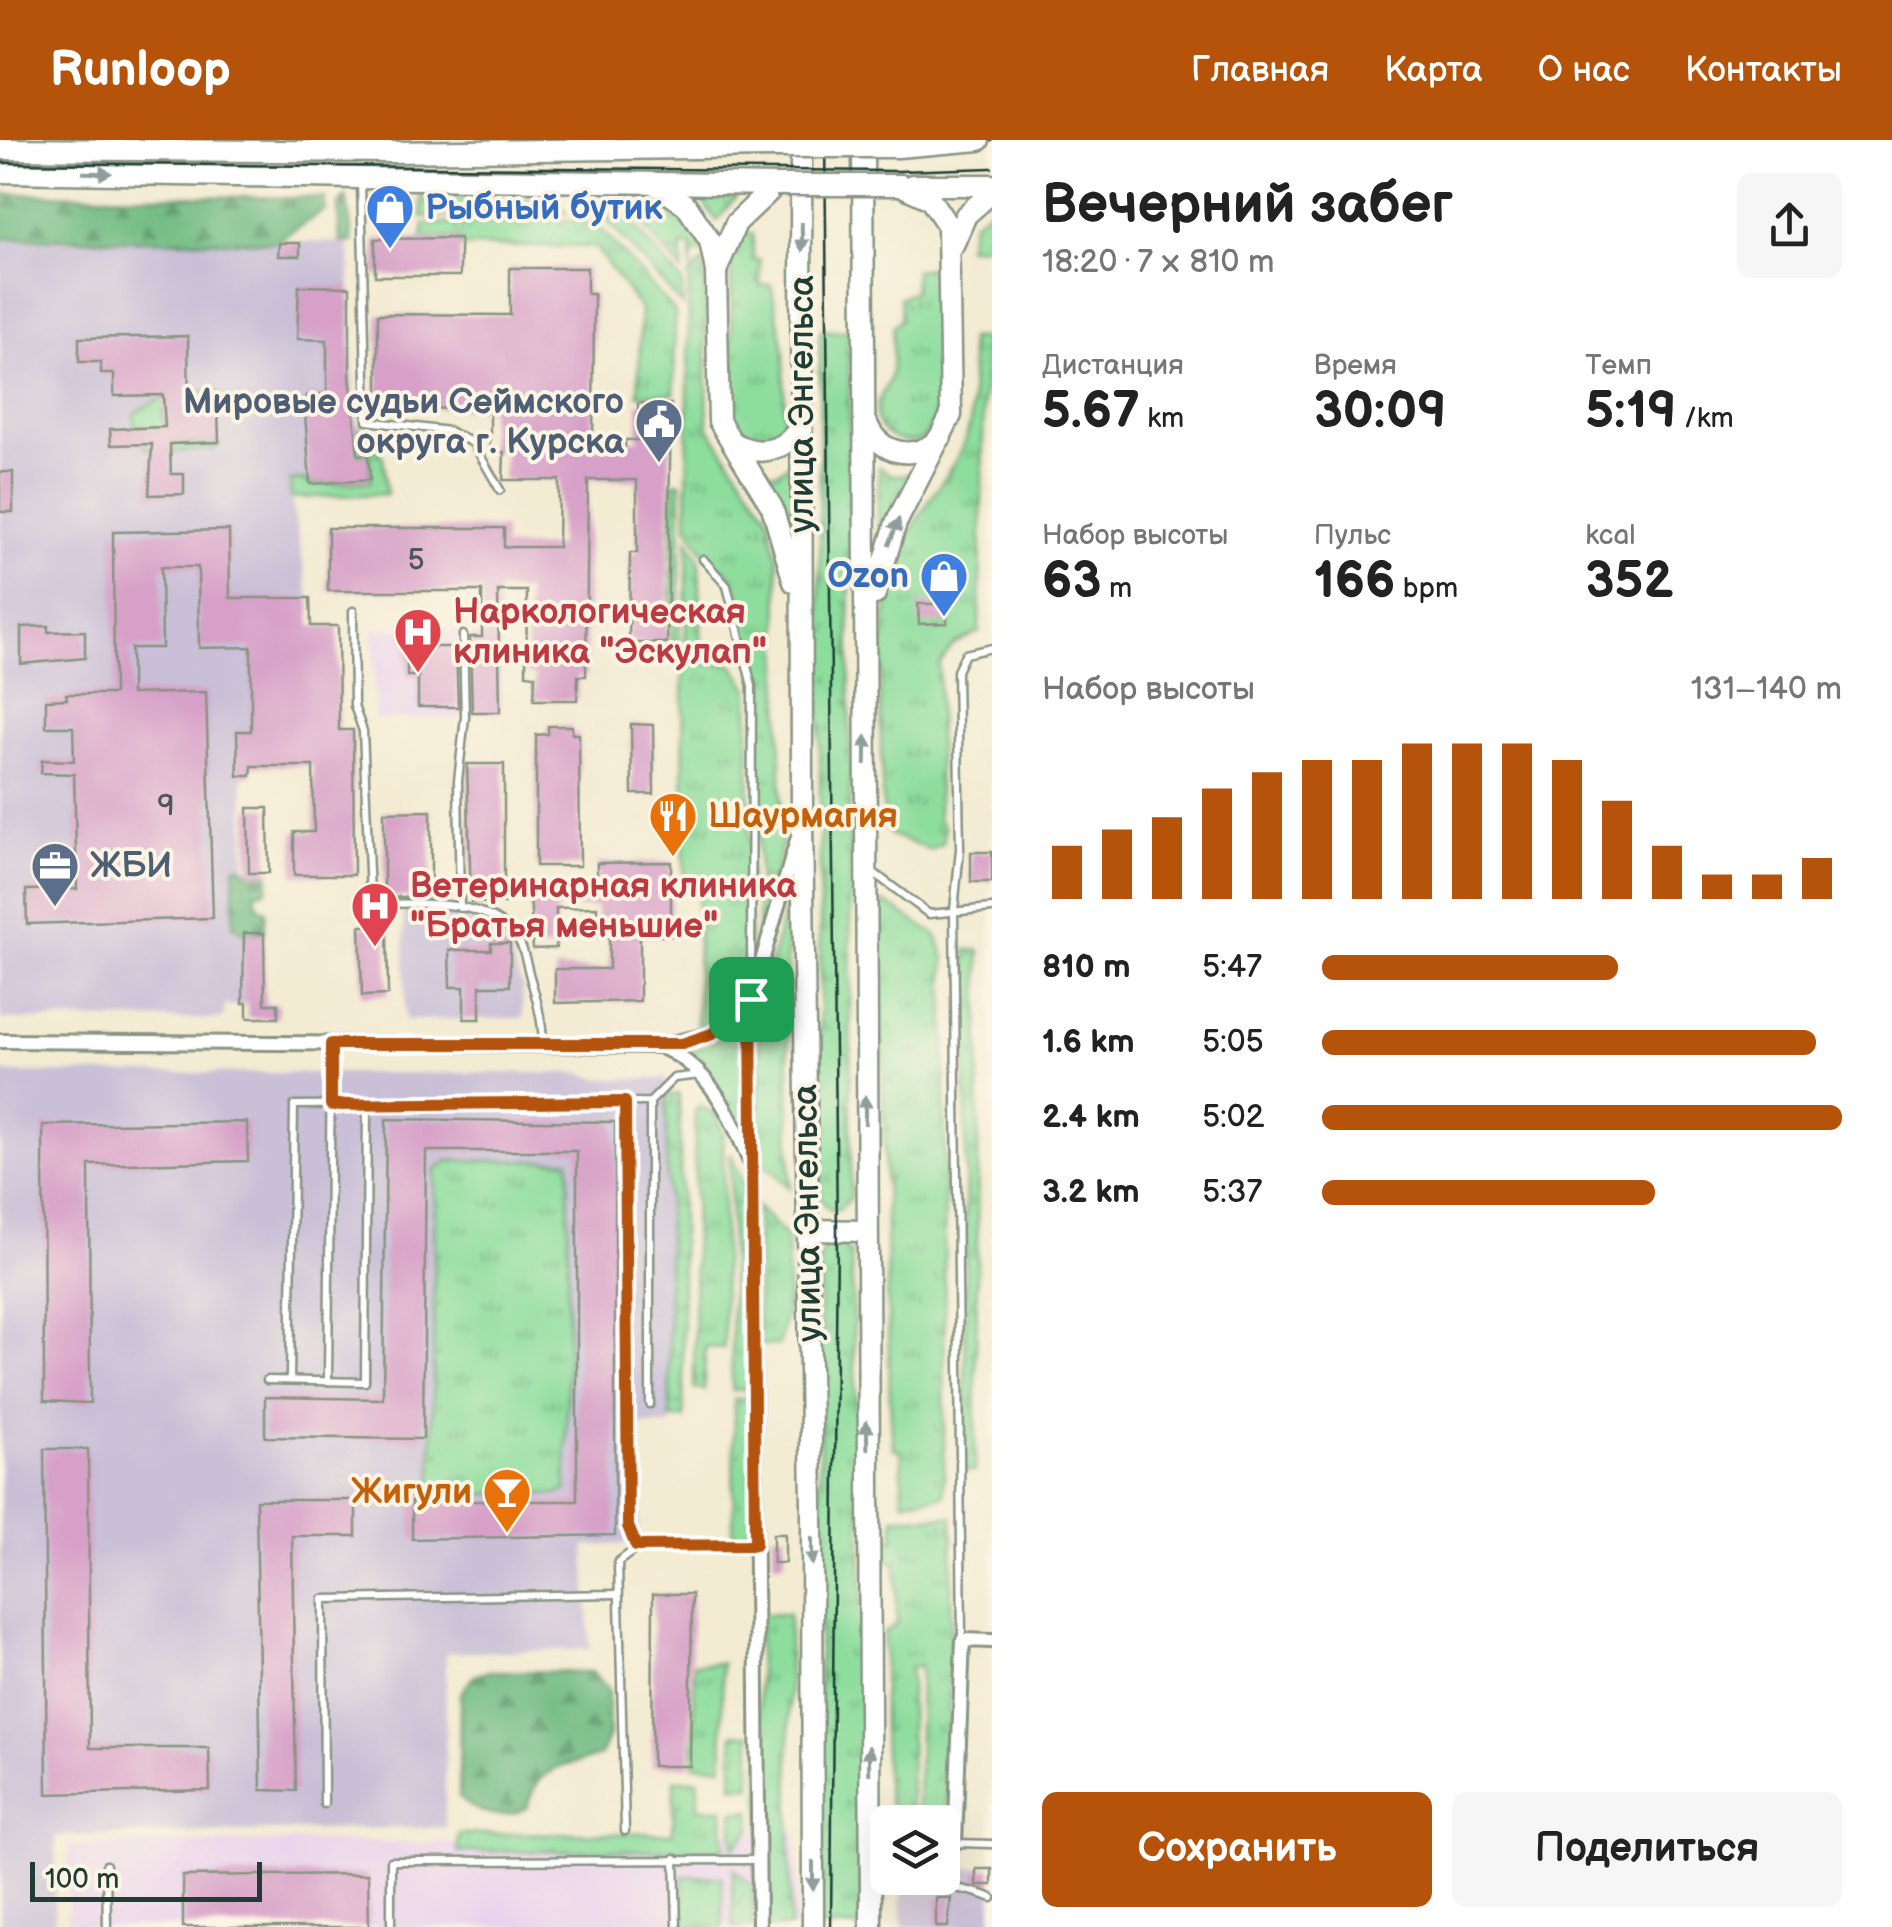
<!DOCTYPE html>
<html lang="ru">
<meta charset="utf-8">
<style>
body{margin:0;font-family:"Balsamiq Sans",sans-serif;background:#f6f6f6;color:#222;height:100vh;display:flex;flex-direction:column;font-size:38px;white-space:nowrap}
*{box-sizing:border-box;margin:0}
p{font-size:32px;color:#767676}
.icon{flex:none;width:55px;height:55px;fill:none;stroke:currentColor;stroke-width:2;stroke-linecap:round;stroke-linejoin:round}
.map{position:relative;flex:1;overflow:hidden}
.drawer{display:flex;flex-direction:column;background:#fff;width:900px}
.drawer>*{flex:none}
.buttons{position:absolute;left:870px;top:1665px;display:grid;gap:20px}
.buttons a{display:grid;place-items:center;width:90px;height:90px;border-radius:15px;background:#fff;box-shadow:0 10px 40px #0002;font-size:50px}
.scale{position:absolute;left:30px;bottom:25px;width:232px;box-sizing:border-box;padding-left:10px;border:5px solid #1f3d34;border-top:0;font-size:28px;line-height:35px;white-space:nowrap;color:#1f3d34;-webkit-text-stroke:8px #fcf5e5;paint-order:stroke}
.pin{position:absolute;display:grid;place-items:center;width:85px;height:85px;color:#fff;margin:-42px;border-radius:20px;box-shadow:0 5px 15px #0006}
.round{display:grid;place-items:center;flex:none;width:105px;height:105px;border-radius:15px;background:#f6f6f6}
.head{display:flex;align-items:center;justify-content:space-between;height:170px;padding:0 50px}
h1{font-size:55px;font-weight:700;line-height:75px}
.metrics{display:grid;grid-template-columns:repeat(3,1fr);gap:15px;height:170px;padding:10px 50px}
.metrics div{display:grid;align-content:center}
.metrics b{font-size:50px;font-weight:700}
.metrics small{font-size:28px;font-weight:400}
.metrics p{font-size:28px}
.chart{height:280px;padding:20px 50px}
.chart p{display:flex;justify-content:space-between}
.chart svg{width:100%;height:180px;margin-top:10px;stroke:#b45309;stroke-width:6}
.action{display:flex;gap:20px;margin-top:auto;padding:20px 50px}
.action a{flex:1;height:115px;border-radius:15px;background:#b45309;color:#fff;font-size:40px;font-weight:700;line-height:115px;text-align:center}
.action a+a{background:#f6f6f6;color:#222}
ul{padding:0 50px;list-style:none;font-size:32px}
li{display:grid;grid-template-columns:160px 120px 1fr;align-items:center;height:75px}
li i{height:25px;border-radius:12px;background:#b45309}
header{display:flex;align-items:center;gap:60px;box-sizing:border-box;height:140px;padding:0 50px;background:#b45309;color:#fff}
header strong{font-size:48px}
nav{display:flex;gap:55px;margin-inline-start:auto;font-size:35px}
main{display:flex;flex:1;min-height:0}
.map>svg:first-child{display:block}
.built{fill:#e9d2ed}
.industrial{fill:#c9bfd7}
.grass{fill:url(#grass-tufts);stroke:#568d68;stroke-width:2.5}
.forest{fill:url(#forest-firs);stroke:#487c5c;stroke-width:2.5}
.building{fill:#d7a0c8}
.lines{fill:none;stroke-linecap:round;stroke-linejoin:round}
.service-casing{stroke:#899483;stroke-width:11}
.minor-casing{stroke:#899483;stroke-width:18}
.primary-casing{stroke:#899483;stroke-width:25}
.service{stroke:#fff;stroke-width:6}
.minor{stroke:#fff;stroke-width:12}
.primary{stroke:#fff;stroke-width:20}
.tram{stroke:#1f3d34;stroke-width:2.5}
.primary-bridge-casing{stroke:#899483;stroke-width:25;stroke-linecap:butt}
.primary-bridge{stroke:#fff;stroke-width:20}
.oneway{fill:#8f9e9a}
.route-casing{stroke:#fff;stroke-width:20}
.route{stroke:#b45309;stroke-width:12}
.labels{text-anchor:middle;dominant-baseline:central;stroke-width:8;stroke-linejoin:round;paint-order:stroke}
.number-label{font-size:30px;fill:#4d5659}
.shop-label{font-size:35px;font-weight:bold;fill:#366cbe;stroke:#fcf5e5;text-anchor:start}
.service-label{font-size:35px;font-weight:bold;fill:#4e5e75;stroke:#fcf5e5;text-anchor:end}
.street-label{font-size:35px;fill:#1f3d34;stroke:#fcf5e5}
.health-label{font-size:35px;font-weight:bold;fill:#be3a42;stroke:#fcf5e5;text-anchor:start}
.food-label{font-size:35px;font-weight:bold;fill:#c56008;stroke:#fcf5e5;text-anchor:start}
</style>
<header>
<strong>Runloop</strong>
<nav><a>Главная</a><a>Карта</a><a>О нас</a><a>Контакты</a></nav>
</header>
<main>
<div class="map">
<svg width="992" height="1787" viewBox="0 0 992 1787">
<defs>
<pattern id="grass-tufts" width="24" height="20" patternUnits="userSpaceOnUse" patternTransform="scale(2.5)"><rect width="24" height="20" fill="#8ddd9d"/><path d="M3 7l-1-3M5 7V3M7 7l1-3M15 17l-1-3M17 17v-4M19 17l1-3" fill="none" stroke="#73b481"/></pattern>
<pattern id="forest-firs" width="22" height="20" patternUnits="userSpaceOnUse" patternTransform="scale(2.5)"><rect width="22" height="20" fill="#72bc84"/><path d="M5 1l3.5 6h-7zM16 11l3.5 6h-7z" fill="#5d9a6d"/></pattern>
</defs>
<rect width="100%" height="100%" fill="#fcf5e5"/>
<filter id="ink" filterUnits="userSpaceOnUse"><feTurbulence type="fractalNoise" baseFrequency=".01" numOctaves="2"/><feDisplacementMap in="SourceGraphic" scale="20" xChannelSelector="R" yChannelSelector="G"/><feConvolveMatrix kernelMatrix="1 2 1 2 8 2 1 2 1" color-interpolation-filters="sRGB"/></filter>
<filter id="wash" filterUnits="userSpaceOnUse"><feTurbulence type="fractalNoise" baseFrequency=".0048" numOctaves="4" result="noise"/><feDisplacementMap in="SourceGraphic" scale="40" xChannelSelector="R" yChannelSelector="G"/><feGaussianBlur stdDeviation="2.25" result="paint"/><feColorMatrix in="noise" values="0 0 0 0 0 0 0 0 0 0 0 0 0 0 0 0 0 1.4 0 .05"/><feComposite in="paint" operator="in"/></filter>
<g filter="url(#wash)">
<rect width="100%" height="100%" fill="#f3ebd2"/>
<g class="built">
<polygon points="462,488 462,577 375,579 373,490"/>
<polygon points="796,1691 797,1787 67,1787 69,1706 313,1701 531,1705 532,1694"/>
</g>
<g class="industrial">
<polygon points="0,100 349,102 353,261 359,288 383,317 387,354 291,358 310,458 251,459 251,636 243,636 247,793 244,794 243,863 247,866 225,865 223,879 0,880"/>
<polygon points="404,770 451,771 505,797 522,847 523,878 405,880"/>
<polygon points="0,933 583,933 598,939 666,939 670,1285 638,1285 639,1403 585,1406 590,1509 446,1513 445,1687 56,1696 54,1787 0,1787"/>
<polygon points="992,1728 992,1787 902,1787 902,1738 942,1738 943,1729"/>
</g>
<g class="grass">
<polygon points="695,51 740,52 717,81"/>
<polygon points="421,56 556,60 567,73 422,77"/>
<polygon points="992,67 992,105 967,107 972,83"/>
<polygon points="604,77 627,77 682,142 683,166"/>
<path d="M637,77C677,78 686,75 707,112L692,113L691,131V106H682V131Z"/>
<polygon points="583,80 601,89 675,172 674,254 638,254 641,170 595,107 460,106 460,98 422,99 424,84"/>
<polygon points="740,94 753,94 753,120 760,120 760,145 771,145 784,210 784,286 761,302 742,297 732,280 731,119"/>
<polygon points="704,122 708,287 768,375 778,421 782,706 758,797 759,552 734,438 705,415 687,386 689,135"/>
<path d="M939,127L936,282L921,300C897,306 869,291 878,263C881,253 890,244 891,234C894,219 892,201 893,186L901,179L900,157L914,151L915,130Z"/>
<polygon points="820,191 849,191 851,1058 837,1071 828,1069 820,1057"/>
<path d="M985,198L979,492L954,504L939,524L938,679L944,688L943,703L930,710L891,695L884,686C880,601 875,508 896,426C909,375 963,328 970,283C974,257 970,226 969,199Z"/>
<path d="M216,251L223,258L221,266L162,270L166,305L219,303L215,309L159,313L144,306L143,286L135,285L134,274C156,255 188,253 216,251Z"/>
<polygon points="359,288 383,317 387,354 291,358 290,341 308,340 309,345 371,341 369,313 312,317 311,311 364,306 358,299"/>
<polygon points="794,320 794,402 781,365 762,334 778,332"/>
<polygon points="879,327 893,335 911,335 897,357 877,408"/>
<polygon points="673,343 681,343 679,500 671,501"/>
<polygon points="688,399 699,420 702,514 685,514"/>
<polygon points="683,522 733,525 749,549 750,829 732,873 697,897 698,745 684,744"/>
<polygon points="787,757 790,1048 759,1019 759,873"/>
<polygon points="885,762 937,796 945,818 944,1356 903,1361 901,1311 893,1308 890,1262 879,769"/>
<polygon points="966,810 980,810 975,1331 965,1331"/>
<polygon points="745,877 745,995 702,920 690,911 710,904"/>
<polygon points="679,954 684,1278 670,1278 666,955"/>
<polygon points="700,966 716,975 723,993 724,1208 705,1207 704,1250 694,1249 695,971"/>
<polygon points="730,1013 748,1055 750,1250 732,1250"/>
<polygon points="569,1020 566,1350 558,1354 432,1354 435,1031 448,1021"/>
<polygon points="757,1067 787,1097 788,1162 779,1205 758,1205"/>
<polygon points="836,1101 851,1113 862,1435 863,1787 819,1787 820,1117 827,1104"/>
<polygon points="750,1258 752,1389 733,1397 734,1259"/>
<path d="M894,1377H953L947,1677L929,1682L918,1677L920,1526L910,1528L911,1677L895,1676C878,1654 884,1528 884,1493L897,1484L896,1422L879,1421V1400H894Z"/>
<polygon points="789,1474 790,1787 762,1787 758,1475"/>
<polygon points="722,1523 723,1626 694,1625 694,1524"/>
<rect x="733" y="1594" width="18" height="52"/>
<polygon points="674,1640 698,1640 698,1669 723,1669 724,1710 458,1712 459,1694 673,1693"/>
<polygon points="751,1671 751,1690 733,1708 733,1672"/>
<polygon points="733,1729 753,1746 753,1787 733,1787"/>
<polygon points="683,1736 722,1737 723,1787 684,1787"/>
</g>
<g class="forest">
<polygon points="0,54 20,54 325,58 325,70 275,102 0,98"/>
<polygon points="346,56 353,102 340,102 338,65"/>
<path d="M240,725L249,733H269L267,750L255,753L257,765L266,771L264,793H244L233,786C234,765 234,747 235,727Z"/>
<path d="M489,1531L592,1532L608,1550L609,1595L600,1616C560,1628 539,1624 527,1667C506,1681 476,1675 459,1657L460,1554L474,1536Z"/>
</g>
<g id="blocks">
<g class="building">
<polygon points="460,98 460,136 375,136 375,99"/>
<polygon points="279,103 300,103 300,116 278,116"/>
<polygon points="510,128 587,128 587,154 594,154 593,307 625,307 625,300 638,300 638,263 671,264 667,503 629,503 630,413 637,413 637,340 588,340 586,536 578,536 577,560 534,560 535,535 526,534 527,451 498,451 500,572 472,572 470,497 482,497 482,451 328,451 328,388 504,388 504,407 558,407 559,340 503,340 504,312 490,312 490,269 378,268 378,174 510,175"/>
<polygon points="299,146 350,147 350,235 358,315 368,314 370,340 310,344 305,273 307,256 327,254 327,200 297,199"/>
<polygon points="188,196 189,272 218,271 219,302 170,304 171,334 184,334 184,354 149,355 152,304 111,305 110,289 165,287 163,255 114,256 114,234 101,234 101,222 79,222 79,198"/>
<rect x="0" y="332" width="13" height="40"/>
<polygon points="229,390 230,458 310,458 311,486 338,486 339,590 353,590 354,735 294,735 294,692 314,692 313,626 252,626 251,636 238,636 237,591 251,591 251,507 199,508 198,427 161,427 162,508 131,508 131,554 206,552 213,778 27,784 26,750 77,749 74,634 41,633 42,620 74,621 73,587 46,587 46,560 67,559 66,554 114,554 113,392"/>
<polygon points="918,464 946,464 947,483 919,484"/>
<polygon points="48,486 48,492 85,491 85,518 21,524 21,487"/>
<polygon points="407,507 456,507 458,567 418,567 418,536 407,536"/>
<polygon points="631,584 653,585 654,654 632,654"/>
<polygon points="548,586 572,586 572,594 579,594 580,726 536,726 536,595 548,594"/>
<polygon points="467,624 504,624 504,764 471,762"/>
<polygon points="248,668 268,668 269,733 249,733"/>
<polygon points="431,671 431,757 384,757 384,672"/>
<rect x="971" y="712" width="21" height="30"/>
<polygon points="671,722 671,796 640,796 640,861 555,863 555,829 609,829 609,796 597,797 597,767 556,768 556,808 533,809 530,751 597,750 597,723"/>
<polygon points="387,785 388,855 362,856 360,786"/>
<polygon points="244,793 264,793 265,864 278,864 278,878 247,878 247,863 243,863"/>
<polygon points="491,803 510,803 510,846 480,846 480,879 464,879 464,847 450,847 449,810 491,810"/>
<polygon points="386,979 615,982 615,1395 412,1399 412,1361 577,1361 577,1011 426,1011 423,1299 265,1297 265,1257 383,1259"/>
<polygon points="247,982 248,1021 89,1025 90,1263 44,1261 43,985"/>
<polygon points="44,1309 88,1309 90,1608 209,1608 210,1650 47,1654"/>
<polygon points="256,1360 356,1360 356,1396 292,1396 296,1651 261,1650"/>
<rect x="773" y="1394" width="12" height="29"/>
<polygon points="653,1454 692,1454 690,1626 652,1626"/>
<rect x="976" y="1729" width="16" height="16"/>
<polygon points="368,1734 369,1787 183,1787 183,1736"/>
<polygon points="936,1758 951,1758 948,1787 936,1787"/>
</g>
</g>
</g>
<g filter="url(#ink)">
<use href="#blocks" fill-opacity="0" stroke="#899483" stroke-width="2.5"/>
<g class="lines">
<g class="service-casing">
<g id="service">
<polyline points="361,43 367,281 449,291 473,303 500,350"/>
<polyline points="703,419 727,446 752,546 751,843"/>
<path d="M353,471L354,566L363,591L370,755L374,764C419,764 480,757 514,794C524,805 526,823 530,837C537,859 543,882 543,905"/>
<polyline points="652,518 745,517"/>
<polyline points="870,730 929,774 992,768"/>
<polyline points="460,768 458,641 465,577 463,495"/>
<polyline points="625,962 628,1386 636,1406"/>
<polyline points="267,1240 365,1242 367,964"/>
<polyline points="290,1240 294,965 650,962 674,938 701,935"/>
<polyline points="328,1241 331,906"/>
<polyline points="650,1264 650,962"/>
<polyline points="962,1499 954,770 960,709 957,531 965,514 992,508"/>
<polyline points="324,1664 323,1459 617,1454"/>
<polyline points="625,1691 618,1422 641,1405 755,1405"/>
<polyline points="955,1703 992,1704"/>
<polyline points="675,1718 677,1787"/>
<polyline points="106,1725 107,1787"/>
<path d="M898,1738C930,1747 961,1745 992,1758"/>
<polyline points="391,1787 391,1721 758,1720"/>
</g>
</g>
<g class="minor-casing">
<g id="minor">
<polyline points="0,901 659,906 711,894 751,859"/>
<path d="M661,907C711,928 730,975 750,1022"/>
<polyline points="955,1703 963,1500 992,1501"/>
<polyline points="872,1749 888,1728"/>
<polyline points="759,1787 751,859 797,700"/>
</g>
</g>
<g class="primary-casing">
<g id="primary">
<polyline points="801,0 802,683 812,1365 813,1787"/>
<polyline points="863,0 871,1787"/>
<polyline points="898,7 979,0"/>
<polyline points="0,9 392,12 774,7"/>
<polyline points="0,32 776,45"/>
<polyline points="656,45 686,65 710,101 716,131 719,281 772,367 794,442"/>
<polyline points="912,45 992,45"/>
<polyline points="953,105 966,75 992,52"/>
<polyline points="717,129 736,83 776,45"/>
<path d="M866,281C878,315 916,323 941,297"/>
<path d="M734,303C762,319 791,309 803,280"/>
<polyline points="875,454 896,383 951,275 948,86 930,59 900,45"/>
<polyline points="809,1090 865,1091"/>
</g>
</g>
<use href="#service" class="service"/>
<use href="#minor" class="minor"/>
<use href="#primary" class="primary"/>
<g class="tram">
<polyline points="825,0 837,1091 831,1787"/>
<polyline points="991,0 992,1"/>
<polyline points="0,23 898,31 992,28"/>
</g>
<g class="primary-bridge-casing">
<g id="primary-bridge">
<polyline points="774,7 898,7"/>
<polyline points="776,45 900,45"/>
</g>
</g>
<use href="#primary-bridge" class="primary-bridge"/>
</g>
<defs><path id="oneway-solid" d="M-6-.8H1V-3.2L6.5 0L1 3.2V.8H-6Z" transform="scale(2.5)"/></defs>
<g class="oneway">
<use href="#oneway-solid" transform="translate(97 33) rotate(1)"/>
<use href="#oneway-solid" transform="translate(802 97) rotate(89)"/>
<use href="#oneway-solid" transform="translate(894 392) rotate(-69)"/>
<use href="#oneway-solid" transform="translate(866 610) rotate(-89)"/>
<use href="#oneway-solid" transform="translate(865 970) rotate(-90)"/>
<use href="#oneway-solid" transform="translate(867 1295) rotate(-91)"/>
<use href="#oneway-solid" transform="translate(812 1411) rotate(90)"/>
<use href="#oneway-solid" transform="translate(869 1620) rotate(-91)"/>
<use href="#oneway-solid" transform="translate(813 1736) rotate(90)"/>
</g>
</g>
<g class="lines" filter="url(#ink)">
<g class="route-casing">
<polygon id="route" points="751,859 755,1405 636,1406 628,1386 625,962 331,965 331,904 682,904 712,894"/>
</g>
<use href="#route" class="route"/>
</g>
<defs>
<g id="shop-pin" transform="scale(2.5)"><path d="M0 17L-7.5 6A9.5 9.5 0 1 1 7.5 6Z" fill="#3f7fe0" stroke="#fcf5e5"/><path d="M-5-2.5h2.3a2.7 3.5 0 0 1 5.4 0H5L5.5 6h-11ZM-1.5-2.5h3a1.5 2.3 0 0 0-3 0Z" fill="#fff"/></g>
<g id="civic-pin" transform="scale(2.5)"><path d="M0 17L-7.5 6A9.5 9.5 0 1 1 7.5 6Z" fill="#5c6f8a" stroke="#fcf5e5"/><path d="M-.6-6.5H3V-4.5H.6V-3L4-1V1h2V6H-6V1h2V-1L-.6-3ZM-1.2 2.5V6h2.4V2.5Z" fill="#fff"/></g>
<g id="hospital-pin" transform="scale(2.5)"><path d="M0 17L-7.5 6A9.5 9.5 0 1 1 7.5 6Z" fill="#e0444e" stroke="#fcf5e5"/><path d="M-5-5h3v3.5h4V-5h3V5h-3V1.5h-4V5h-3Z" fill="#fff"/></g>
<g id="restaurant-pin" transform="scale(2.5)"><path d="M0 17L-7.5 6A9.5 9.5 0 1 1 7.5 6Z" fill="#e8710a" stroke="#fcf5e5"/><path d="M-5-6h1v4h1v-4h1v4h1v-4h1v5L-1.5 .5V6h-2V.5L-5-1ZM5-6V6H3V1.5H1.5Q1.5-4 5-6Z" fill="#fff"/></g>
<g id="office-pin" transform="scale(2.5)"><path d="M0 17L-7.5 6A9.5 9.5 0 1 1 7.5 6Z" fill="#5c6f8a" stroke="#fcf5e5"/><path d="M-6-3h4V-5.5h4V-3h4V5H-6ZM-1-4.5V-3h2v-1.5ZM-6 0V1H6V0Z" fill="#fff"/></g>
<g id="bar-pin" transform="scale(2.5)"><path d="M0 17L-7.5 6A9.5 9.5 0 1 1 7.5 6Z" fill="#e8710a" stroke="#fcf5e5"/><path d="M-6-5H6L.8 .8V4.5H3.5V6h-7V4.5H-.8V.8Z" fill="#fff"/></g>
</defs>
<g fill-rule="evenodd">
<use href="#shop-pin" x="390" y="68"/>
<use href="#civic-pin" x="659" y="282"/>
<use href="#shop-pin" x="944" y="436"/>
<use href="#hospital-pin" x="418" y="492"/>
<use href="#restaurant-pin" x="673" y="676"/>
<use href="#office-pin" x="55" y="726"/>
<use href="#hospital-pin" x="375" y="766"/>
<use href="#bar-pin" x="507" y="1352"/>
</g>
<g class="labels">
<g class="number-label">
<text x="416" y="420">5</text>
<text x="166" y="666">9</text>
</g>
<g class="shop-label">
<text x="425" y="68">Рыбный бутик</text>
<text x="909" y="436" text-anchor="end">Ozon</text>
</g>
<g class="service-label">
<text x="624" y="262">Мировые судьи Сеймского<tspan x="624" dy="40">округа г. Курска</tspan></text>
<text x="90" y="726" text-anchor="start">ЖБИ</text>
</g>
<g class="street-label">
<text transform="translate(802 264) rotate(-90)">улица Энгельса</text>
<text transform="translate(808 1073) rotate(-91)">улица Энгельса</text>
</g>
<g class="health-label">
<text x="453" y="472">Наркологическая<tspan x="453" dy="40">клиника "Эскулап"</tspan></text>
<text x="410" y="746">Ветеринарная клиника<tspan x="410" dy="40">"Братья меньшие"</tspan></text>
</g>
<g class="food-label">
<text x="708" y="676">Шаурмагия</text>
<text x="472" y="1352" text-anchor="end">Жигули</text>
</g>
</g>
</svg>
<div class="buttons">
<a><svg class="icon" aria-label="layers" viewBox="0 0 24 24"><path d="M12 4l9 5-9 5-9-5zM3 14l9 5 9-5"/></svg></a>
</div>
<div class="scale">100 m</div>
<div class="pin" style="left:751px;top:859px;background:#1e9e55"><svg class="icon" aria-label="arrive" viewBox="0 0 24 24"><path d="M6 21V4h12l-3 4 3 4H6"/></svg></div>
</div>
<section class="drawer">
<div class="head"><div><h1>Вечерний забег</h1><p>18:20 · 7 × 810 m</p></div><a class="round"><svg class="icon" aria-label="share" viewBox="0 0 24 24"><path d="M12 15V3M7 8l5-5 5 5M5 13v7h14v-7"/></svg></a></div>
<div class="metrics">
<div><p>Дистанция</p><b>5.67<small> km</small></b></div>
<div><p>Время</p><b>30:09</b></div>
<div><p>Темп</p><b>5:19<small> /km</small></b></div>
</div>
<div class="metrics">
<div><p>Набор высоты</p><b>63<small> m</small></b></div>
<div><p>Пульс</p><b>166<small> bpm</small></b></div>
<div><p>kcal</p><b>352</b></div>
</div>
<div class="chart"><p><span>Набор высоты</span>131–140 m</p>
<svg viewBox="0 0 160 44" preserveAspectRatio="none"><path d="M5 44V31M15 44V27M25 44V24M35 44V17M45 44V13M55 44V10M65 44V10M75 44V6M85 44V6M95 44V6M105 44V10M115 44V20M125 44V31M135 44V38M145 44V38M155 44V34"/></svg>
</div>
<ul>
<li><b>810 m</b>5:47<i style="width:57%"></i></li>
<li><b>1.6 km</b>5:05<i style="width:95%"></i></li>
<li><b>2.4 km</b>5:02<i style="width:100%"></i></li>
<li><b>3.2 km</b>5:37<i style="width:64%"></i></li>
</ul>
<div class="action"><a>Сохранить</a><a>Поделиться</a></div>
</section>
</main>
